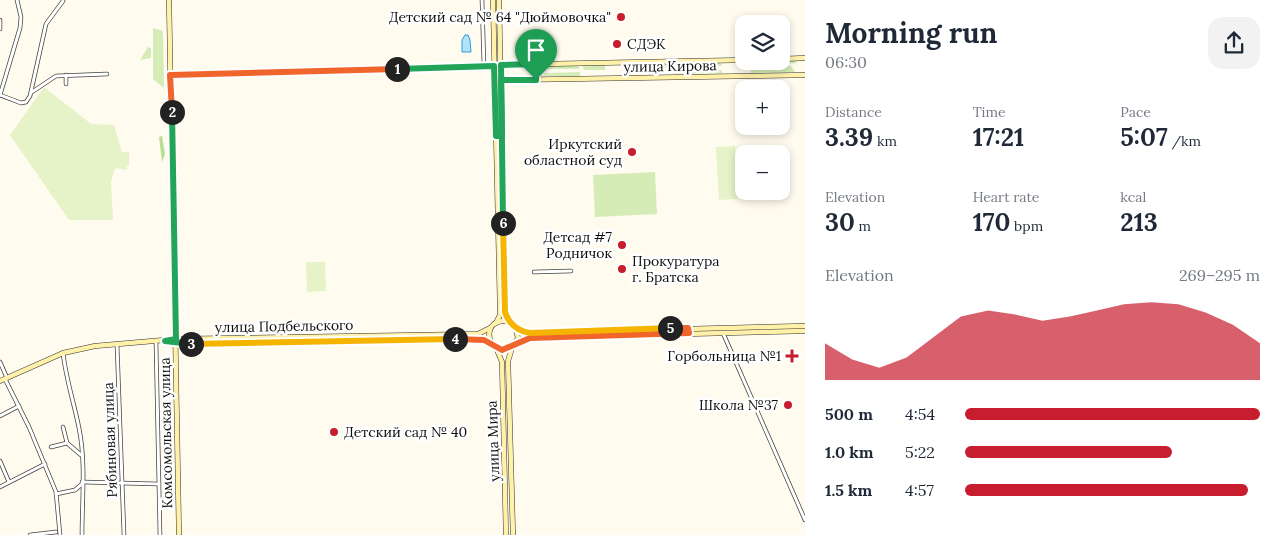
<!DOCTYPE html>
<meta charset="utf-8">
<style>
body{margin:0;font-family:Lora,serif;background:#f2f2f3;color:#1f2937;height:100vh;display:flex;flex-direction:column;font-size:19px;white-space:nowrap}
*{box-sizing:border-box;margin:0}
p{font-size:16px;color:#747a83}
.icon{flex:none;width:28px;height:28px;fill:none;stroke:currentColor;stroke-width:2;stroke-linecap:round;stroke-linejoin:round}
.map{position:relative;flex:1;overflow:hidden}
.panel{display:flex;flex-direction:column;background:#fff;width:475px}
.panel>*{flex:none}
.buttons{position:absolute;left:735px;top:15px;display:grid;gap:10px}
.buttons a{display:grid;place-items:center;width:55px;height:55px;border-radius:10px;background:#fff;box-shadow:0 2px 8px #0003;font-size:25px}
.pin{position:absolute;display:grid;place-items:center;width:42px;height:42px;color:#fff;margin:-51px -21px;border-radius:50% 50% 50% 0;rotate:-45deg;box-shadow:0 0 5px #0007}
.pin .icon{rotate:45deg}
.km{position:absolute;width:25px;height:25px;margin:-12px;border-radius:50%;background:#222;color:#fff;font-size:14px;line-height:25px;text-align:center}
.round{display:grid;place-items:center;flex:none;width:52px;height:52px;border-radius:15px;background:#f2f2f3}
.summary{display:flex;align-items:center;justify-content:space-between;height:85px;padding:0 20px}
h1{font-size:28px;font-weight:700;line-height:38px}
.figures{display:grid;grid-template-columns:repeat(3,1fr);gap:8px;height:85px;padding:5px 20px}
.figures div{display:grid;align-content:center}
.figures b{font-size:25px;font-weight:700}
.figures small{font-size:14px;font-weight:400}
.figures p{font-size:14px}
.chart{height:140px;padding:10px 20px}
.chart p{display:flex;justify-content:space-between}
.chart svg{width:100%;height:90px;margin-top:5px;fill:#c71d2e;opacity:.7}
ul{padding:0 20px;list-style:none;font-size:16px}
li{display:grid;grid-template-columns:80px 60px 1fr;align-items:center;height:38px}
li i{height:12px;border-radius:6px;background:#c71d2e}
main{display:flex;flex:1;min-height:0}
.map>svg:first-child{display:block}
.green{fill:#d5ecb6}
.forest{fill:#b9de94}
.pitch{fill:#e6f3c8}
.water{fill:#b0e2fa;stroke:#329dd5}
.lines{fill:none;stroke-linecap:round;stroke-linejoin:round}
.street-casing{stroke:#414141;stroke-width:4.5}
.secondary-casing{stroke:#303030;stroke-width:5.5}
.street{stroke:#fff;stroke-width:3}
.secondary{stroke:#fff1aa;stroke-width:4.5}
.split-1-casing{stroke:#fff;stroke-width:10}
.split-2-casing{stroke:#fff;stroke-width:10}
.split-3-casing{stroke:#fff;stroke-width:10}
.split-4-casing{stroke:#fff;stroke-width:10}
.split-5-casing{stroke:#fff;stroke-width:10}
.split-6-casing{stroke:#fff;stroke-width:10}
.split-7-casing{stroke:#fff;stroke-width:10}
.split-1{stroke:#22a559;stroke-width:6}
.split-2{stroke:#f0652b;stroke-width:6}
.split-3{stroke:#22a559;stroke-width:6}
.split-4{stroke:#f5b400;stroke-width:6}
.split-5{stroke:#f0652b;stroke-width:6}
.split-6{stroke:#f5b400;stroke-width:6}
.split-7{stroke:#22a559;stroke-width:6}
.poi-dot{fill:#c71d2e;stroke:#fff;stroke-width:2}
.labels{text-anchor:middle;dominant-baseline:central;stroke-width:5;stroke-linejoin:round;paint-order:stroke}
.poi-label{font-size:14px;fill:#0e0e0e;stroke:#fff;text-anchor:end}
.street-label{font-size:14px;fill:#0e0e0e;stroke:#fff}
</style>
<main>
<div class="map">
<svg width="805" height="535" viewBox="0 0 805 535">
<rect width="100%" height="100%" fill="#fffbef"/>
<g class="green">
<polygon points="153,28 163,31 164,88 153,79"/>
<polygon points="148,47 151,48 151,58 140,60"/>
<polygon points="797,60 796,63 750,66 749,62"/>
<polygon points="720,62 722,66 690,67 691,63"/>
<polygon points="671,63 671,67 643,69 641,64"/>
<polygon points="579,64 579,69 544,69 542,65"/>
<polygon points="582,64 605,64 605,70 584,70"/>
<polygon points="791,66 795,72 751,73 750,67"/>
<polygon points="721,70 723,73 675,74 675,71"/>
<polygon points="580,72 580,76 544,76 545,73"/>
<polygon points="655,172 657,214 595,217 593,175"/>
</g>
<polygon class="forest" points="162,136 165,154 162,162 159,137"/>
<g class="pitch">
<polygon points="44,87 91,124 114,125 122,152 129,152 129,166 127,166 127,170 115,168 111,182 113,220 69,220 10,135"/>
<polygon points="735,146 737,199 719,200 716,147"/>
<polygon points="306,262 325,262 326,291 307,292"/>
</g>
<polygon class="water" points="465,35 468,35 470,40 471,52 462,52 462,40"/>
<g class="lines">
<g class="street-casing">
<g id="street">
<polyline points="482,0 484,67"/>
<polyline points="0,20 0,29"/>
<polyline points="66,84 66,75"/>
<polyline points="32,92 56,76 107,74"/>
<polyline points="0,95 21,103 26,102 30,96 46,24 63,1"/>
<polyline points="0,95 20,28 21,17 17,0"/>
<polyline points="534,272 571,271"/>
<polyline points="723,333 805,520"/>
<polyline points="156,342 160,535"/>
<polyline points="117,344 124,535"/>
<path d="M63,353C66,379 74,403 79,428C86,462 82,500 82,535"/>
<polyline points="0,362 7,378"/>
<polyline points="5,379 29,427 56,492 60,535"/>
<polyline points="0,416 19,406"/>
<polyline points="63,427 67,443"/>
<polyline points="51,447 67,443 81,455"/>
<polyline points="0,461 9,482"/>
<polyline points="82,482 159,484"/>
<polyline points="0,487 45,464"/>
<polyline points="56,494 75,490 82,484"/>
<polyline points="30,535 56,532"/>
</g>
</g>
<g class="secondary-casing">
<g id="secondary">
<polyline points="169,0 179,535"/>
<polyline points="493,0 500,308 500,315 496,323"/>
<polyline points="499,0 505,291 505,312 510,322"/>
<polyline points="781,59 805,58"/>
<polyline points="536,64 536,80"/>
<polyline points="501,65 744,60"/>
<polyline points="170,75 494,66"/>
<polyline points="501,80 805,75"/>
<path d="M515,326L518,338L512,348L499,350C486,344 485,323 502,321C512,320 519,331 530,333L805,326"/>
<polyline points="517,343 530,338 805,331"/>
<polyline points="174,344 478,339 490,343"/>
<polyline points="512,348 508,361 513,535"/>
<polyline points="497,350 502,362 506,535"/>
<polyline points="0,381 63,353 95,346 176,339 478,334 490,328"/>
</g>
</g>
<use href="#street" class="street"/>
<use href="#secondary" class="secondary"/>
</g>
<g class="lines">
<g class="split-1-casing">
<polyline id="split-1" points="397,69 494,66 496,136 502,136 501,80 536,80"/>
</g>
<g class="split-2-casing">
<polyline id="split-2" points="172,112 170,75 397,69"/>
</g>
<g class="split-3-casing">
<polyline id="split-3" points="172,112 176,339 165,341 191,344"/>
</g>
<g class="split-4-casing">
<polyline id="split-4" points="191,344 455,339"/>
</g>
<g class="split-5-casing">
<polyline id="split-5" points="455,339 484,340 502,350 530,338 689,333 688,328 670,328"/>
</g>
<g class="split-6-casing">
<path id="split-6" d="M503,223L505,312C509,324 518,331 530,333L670,328"/>
</g>
<g class="split-7-casing">
<polyline id="split-7" points="503,223 501,65 536,64 536,80"/>
</g>
<use href="#split-1" class="split-1"/>
<use href="#split-2" class="split-2"/>
<use href="#split-3" class="split-3"/>
<use href="#split-4" class="split-4"/>
<use href="#split-5" class="split-5"/>
<use href="#split-6" class="split-6"/>
<use href="#split-7" class="split-7"/>
</g>
<g class="poi-dot">
<circle cx="621" cy="17" r="5"/>
<circle cx="617" cy="44" r="5"/>
<circle cx="632" cy="152" r="5"/>
<circle cx="622" cy="245" r="5"/>
<circle cx="622" cy="269" r="5"/>
<path d="M789.5 348.5h5v5h5v5h-5v5h-5v-5h-5v-5h5z"/>
<circle cx="788" cy="405" r="5"/>
<circle cx="334" cy="432" r="5"/>
</g>
<g class="labels">
<g class="poi-label">
<text x="611" y="17">Детский сад № 64 "Дюймовочка"</text>
<text x="627" y="44" text-anchor="start">СДЭК</text>
<text x="622" y="144">Иркутский<tspan x="622" dy="16">областной суд</tspan></text>
<text x="612" y="237">Детсад #7<tspan x="612" dy="16">Родничок</tspan></text>
<text x="632" y="261" text-anchor="start">Прокуратура<tspan x="632" dy="16">г. Братска</tspan></text>
<text x="781" y="356">Горбольница №1</text>
<text x="778" y="405">Школа №37</text>
<text x="344" y="432" text-anchor="start">Детский сад № 40</text>
</g>
<g class="street-label">
<text transform="translate(670 66) rotate(-1)">улица Кирова</text>
<text transform="translate(284 326) rotate(-1)">улица Подбельского</text>
<text transform="translate(166 433) rotate(-91)">Комсомольская улица</text>
<text transform="translate(110 440) rotate(-92)">Рябиновая улица</text>
<text transform="translate(493 441) rotate(-92)">улица Мира</text>
</g>
</g>
</svg>
<div class="buttons">
<a><svg class="icon" aria-label="layers" viewBox="0 0 24 24"><path d="M12 4l9 5-9 5-9-5zM3 14l9 5 9-5"/></svg></a>
<a>+</a>
<a>−</a>
</div>
<div class="pin" style="left:536px;top:80px;background:#1e9e55"><svg class="icon" aria-label="arrive" viewBox="0 0 24 24"><path d="M6 21V4h12l-3 4 3 4H6"/></svg></div>
<b class="km" style="left:397px;top:69px">1</b>
<b class="km" style="left:172px;top:112px">2</b>
<b class="km" style="left:191px;top:344px">3</b>
<b class="km" style="left:455px;top:339px">4</b>
<b class="km" style="left:670px;top:328px">5</b>
<b class="km" style="left:503px;top:223px">6</b>
</div>
<section class="panel">
<div class="summary"><div><h1>Morning run</h1><p>06:30</p></div><a class="round"><svg class="icon" aria-label="share" viewBox="0 0 24 24"><path d="M12 15V3M7 8l5-5 5 5M5 13v7h14v-7"/></svg></a></div>
<div class="figures">
<div><p>Distance</p><b>3.39<small> km</small></b></div>
<div><p>Time</p><b>17:21</b></div>
<div><p>Pace</p><b>5:07<small> /km</small></b></div>
</div>
<div class="figures">
<div><p>Elevation</p><b>30<small> m</small></b></div>
<div><p>Heart rate</p><b>170<small> bpm</small></b></div>
<div><p>kcal</p><b>213</b></div>
</div>
<div class="chart"><p><span>Elevation</span>269–295 m</p>
<svg viewBox="0 0 160 44" preserveAspectRatio="none"><path d="M0 44V26L10 34L20 38L30 33L40 23L50 13L60 10L70 12L80 15L90 13L100 10L110 7L120 6L130 7L140 11L150 17L160 26V44z"/></svg>
</div>
<ul>
<li><b>500 m</b>4:54<i style="width:100%"></i></li>
<li><b>1.0 km</b>5:22<i style="width:70%"></i></li>
<li><b>1.5 km</b>4:57<i style="width:96%"></i></li>
</ul>
</section>
</main>
